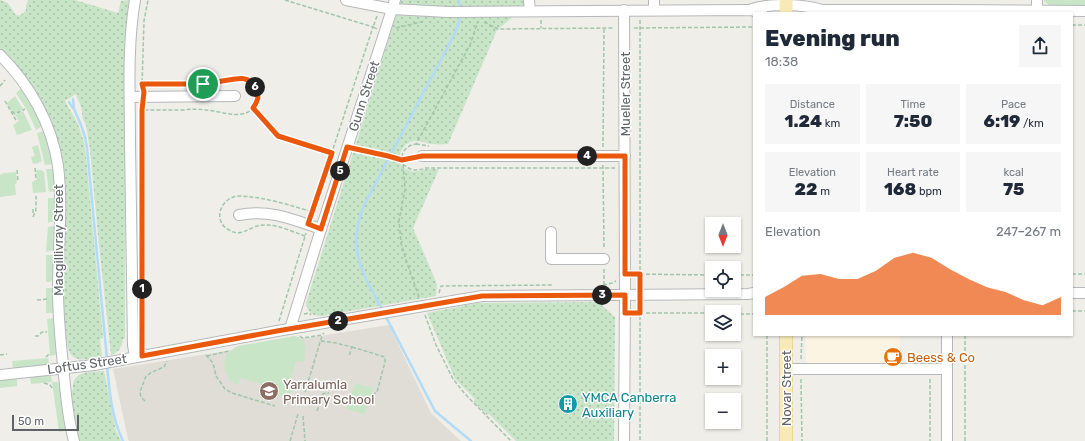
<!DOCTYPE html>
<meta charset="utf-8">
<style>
body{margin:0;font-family:Rubik,sans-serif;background:#f6f6f7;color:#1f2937;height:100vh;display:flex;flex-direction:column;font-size:15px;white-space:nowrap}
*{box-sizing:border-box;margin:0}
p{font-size:13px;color:#747a83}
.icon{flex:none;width:22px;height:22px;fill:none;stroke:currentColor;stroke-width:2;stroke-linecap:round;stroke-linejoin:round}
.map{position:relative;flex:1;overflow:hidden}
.details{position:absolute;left:753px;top:12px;width:320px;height:324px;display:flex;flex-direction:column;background:#fff;border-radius:0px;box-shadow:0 1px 3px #0004}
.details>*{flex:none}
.needle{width:26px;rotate:180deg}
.controls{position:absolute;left:705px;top:217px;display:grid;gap:8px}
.controls a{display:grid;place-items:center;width:36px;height:36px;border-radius:0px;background:#fff;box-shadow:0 1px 3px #0004;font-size:20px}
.scale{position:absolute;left:12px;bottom:10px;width:67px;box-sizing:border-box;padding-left:4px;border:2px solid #5f6367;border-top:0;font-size:11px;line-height:14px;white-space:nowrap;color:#5f6367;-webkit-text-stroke:3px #fff;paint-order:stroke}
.pin{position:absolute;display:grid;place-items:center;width:34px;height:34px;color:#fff;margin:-17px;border:2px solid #fff;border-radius:50%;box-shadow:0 1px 4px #0007}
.km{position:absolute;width:20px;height:20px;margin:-10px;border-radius:50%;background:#222;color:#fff;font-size:11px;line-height:20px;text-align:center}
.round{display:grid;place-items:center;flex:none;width:42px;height:42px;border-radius:0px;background:#f6f6f7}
.headline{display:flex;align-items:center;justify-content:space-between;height:68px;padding:0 12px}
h1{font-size:22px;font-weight:800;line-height:30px}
.metrics{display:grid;grid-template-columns:repeat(3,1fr);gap:6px;height:68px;padding:4px 12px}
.metrics div{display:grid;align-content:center;border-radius:0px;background:#f6f6f7;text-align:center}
.metrics b{font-size:17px;font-weight:800}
.metrics small{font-size:11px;font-weight:400}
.metrics p{font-size:11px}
.chart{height:112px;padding:8px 12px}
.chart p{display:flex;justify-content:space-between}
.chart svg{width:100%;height:72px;margin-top:4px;fill:#ea580c;opacity:.7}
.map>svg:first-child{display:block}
.commercial{fill:#fbf4e2}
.education{fill:#e0ddd7}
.grass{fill:#c9e5c8}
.park{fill:url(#park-dots)}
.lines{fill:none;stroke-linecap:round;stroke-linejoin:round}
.stream{stroke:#b1dbf7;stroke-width:2.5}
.minor-casing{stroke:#b5b8bb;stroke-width:12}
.major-casing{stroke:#e5be6d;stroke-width:14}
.path{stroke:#a1c5aa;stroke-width:1.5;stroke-dasharray:4 2;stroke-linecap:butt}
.minor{stroke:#fff;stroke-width:10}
.major{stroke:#f8eab6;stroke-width:13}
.route-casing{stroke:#fff;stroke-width:8}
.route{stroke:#ea580c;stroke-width:5}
.labels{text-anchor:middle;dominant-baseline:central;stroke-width:3;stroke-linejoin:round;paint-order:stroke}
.street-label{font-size:13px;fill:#5f6367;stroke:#fff}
.food-label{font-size:13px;fill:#c56008;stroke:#fff;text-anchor:start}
.education-label{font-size:13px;fill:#785e54;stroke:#fff;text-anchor:start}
.culture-label{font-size:13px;fill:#0d838f;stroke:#fff;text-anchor:start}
</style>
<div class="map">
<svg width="1085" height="441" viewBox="0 0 1085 441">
<defs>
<pattern id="park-dots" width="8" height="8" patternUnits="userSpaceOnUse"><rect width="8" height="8" fill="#c9e5c8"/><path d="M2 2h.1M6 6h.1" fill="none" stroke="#a6bda6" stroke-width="1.8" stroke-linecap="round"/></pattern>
</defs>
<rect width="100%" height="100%" fill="#f0eee8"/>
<polygon class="commercial" points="806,335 900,335 899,366 806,366"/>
<polygon class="education" points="389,325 431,413 461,441 129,441 128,439 113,369"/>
<g class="grass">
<polygon points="1044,0 1085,0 1085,7 1056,7 1049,5 1044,1"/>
<polygon points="22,88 35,108 42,126 36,130 27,110 16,93"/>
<polygon points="15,96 23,109 16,113 14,112 12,112 7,103"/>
<polygon points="23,111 32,130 17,135 13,125 19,121 15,115"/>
<polygon points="44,131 48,140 53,164 45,165 37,133"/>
<polygon points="38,145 42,161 39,162 39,163 33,164 31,157 35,156 32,147"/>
<polygon points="46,169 54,169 55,191 49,192"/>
<polygon points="36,170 41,170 44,172 46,192 33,193 32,182 37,179"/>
<polygon points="16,172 17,183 15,184 16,195 0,197 0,175 4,173"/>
<polygon points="48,198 55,198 55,221 48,223"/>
<polygon points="54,226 54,250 46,252 48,227"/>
<polygon points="46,255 53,255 54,257 52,280 50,282 46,282"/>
<rect x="46" y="288" width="7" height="25"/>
<polygon points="53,318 56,353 55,355 50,356 47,319"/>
<path d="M294,336L299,337L302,340H304C306,346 305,355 304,362L296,361L290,380L297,382C295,393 285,397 276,397L274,395L276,388L240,378L238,384L237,385C225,379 221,365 227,353H229L234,348L238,346Z"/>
<polygon points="48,358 49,364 45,365 13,369 12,361"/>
<polygon points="46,375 51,376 52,382 58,382 61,389 67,430 59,432 52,382 31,384 30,377"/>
<polygon points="17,379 17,386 0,388 0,380"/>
<polygon points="355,383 373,388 365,414 346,409"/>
</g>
<g class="park">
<path d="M0,0C2,1 4,1 6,2C15,8 14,24 26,10V6L28,0H75L118,13L121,1L129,0L126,29L125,55V339H123C122,347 119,352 111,355L99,245L90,150L86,125L83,120L81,106L78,100L76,94L65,101L78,124L84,142L86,156L103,338L100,339L102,357C89,359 71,365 68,347L65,346L64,343L59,148L9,58L0,49Z"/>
<path d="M401,0H526V6L497,30L448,144C443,144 438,145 433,144C426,144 421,140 414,141C400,143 393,164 408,170C415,173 419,171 426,169C430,169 435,169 439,169L413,228L437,284L436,296L321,316C312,316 307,312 306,303Z"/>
<polygon points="598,302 615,317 614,441 516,441 489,414 487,415 474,402 475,399 455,379 427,313 477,303"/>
<path d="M104,371L116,431L121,441H79L73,412L70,390H73C71,370 90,372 104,371Z"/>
</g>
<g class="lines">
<g class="stream">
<polyline points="459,0 460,9"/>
<polyline points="73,99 74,109 81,125 85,137 87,148 107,359"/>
<polyline points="69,102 73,108"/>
<path d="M383,311C362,271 346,251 364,205L454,35L460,19V14"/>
<polyline points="385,315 435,411 471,441"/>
<path d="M107,364C109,389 112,419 123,441"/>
</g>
<g class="minor-casing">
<g id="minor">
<polyline points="346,0 392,9 448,12 750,10 762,13"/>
<polyline points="529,0 530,11"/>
<polyline points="654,0 654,10"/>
<polyline points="1037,0 1037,12"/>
<path d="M752,9C771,3 803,4 822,10H948L1085,11"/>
<path d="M0,55C30,85 52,124 58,166C63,207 58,249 58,290C58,319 61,347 64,375C66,397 68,420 74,441"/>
<polyline points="130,97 235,96"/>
<polyline points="422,156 625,156"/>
<path d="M239,215C270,209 292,219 321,229"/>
<polyline points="551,232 551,259 604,259"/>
<polyline points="1072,293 1085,293"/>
<polyline points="290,329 321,229 395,0"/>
<path d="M135,357L133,345C132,277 131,210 130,143C130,96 127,47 135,0"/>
<polyline points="786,369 947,369"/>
<polyline points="0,375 94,365 277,331 482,296 748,294 754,293"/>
<polyline points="624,441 625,295 624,10"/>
<polyline points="947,441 947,335"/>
</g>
</g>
<g class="major-casing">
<g id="major">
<polyline points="786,0 786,13"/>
<polyline points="786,335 786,441"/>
</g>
</g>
<g class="path">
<polyline points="285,0 373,27 311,216"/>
<polyline points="377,16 373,27 377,29"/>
<polyline points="541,20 541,28"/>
<polyline points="640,20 640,286"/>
<polyline points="484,22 498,29 614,28"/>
<polyline points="1072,25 1085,25"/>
<polyline points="396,28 425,21"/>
<polyline points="634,28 754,27"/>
<path d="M142,85C169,84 197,86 224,81C232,79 243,76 251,82C263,91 258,112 242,114C231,116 218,111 206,110C198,109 190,109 182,110C168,110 155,110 142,110"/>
<polyline points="0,86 5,80"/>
<polyline points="143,88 142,85 144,21 148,0"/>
<polyline points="5,101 17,122"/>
<polyline points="253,108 278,136 332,153"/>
<polyline points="12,112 13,112 15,114 25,109"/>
<polyline points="416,144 429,146"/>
<polyline points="603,147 604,29"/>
<polyline points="357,149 388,156 402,160 414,158"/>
<path d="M403,164C410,171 417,171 426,168H615"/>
<polyline points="603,165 604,249"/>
<polyline points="35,168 36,179"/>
<polyline points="17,170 18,181"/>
<polyline points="33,209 33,213 35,213"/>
<polyline points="33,217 36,210 36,196"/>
<path d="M305,236C293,232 279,225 266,225C263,225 260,225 257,226C248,229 241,236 231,231C211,223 220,196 240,196C265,197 289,205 313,212"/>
<polyline points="142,251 142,107"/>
<polyline points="604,269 604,285"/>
<polyline points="634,274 712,275"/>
<polyline points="1072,274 1085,274"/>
<polyline points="734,275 754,275"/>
<polyline points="603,285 612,283 616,281"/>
<polyline points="439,293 441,286 553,285"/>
<path d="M419,297L407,263L401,243L399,220L405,190L403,164C399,154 406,145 416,144L470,45L478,21"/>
<polyline points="37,300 48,299"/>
<polyline points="640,304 640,441"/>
<polyline points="1072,311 1085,311"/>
<polyline points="634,313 712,313"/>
<polyline points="304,314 309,313 311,315"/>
<polyline points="734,314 754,314"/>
<polyline points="425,315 436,345 453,379 465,394 511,441"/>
<polyline points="279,321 306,233"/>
<polyline points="767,335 767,441"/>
<polyline points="965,335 965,441"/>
<polyline points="35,336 38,336 42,332 47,332"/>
<polyline points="300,336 302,338 322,335 324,333"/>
<polyline points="321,341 336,343 352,347 349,356"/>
<polyline points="352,347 385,357 385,362 377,392 374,394 372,394"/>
<polyline points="0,355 7,354"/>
<polyline points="206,355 213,363 216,376 225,389 232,393 275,406"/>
<polyline points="207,356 229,351 230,350"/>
<polyline points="46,357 49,354"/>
<polyline points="801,359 802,335"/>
<polyline points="801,379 802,441"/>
<polyline points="930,379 930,441"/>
<polyline points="44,383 50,385 53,389"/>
<polyline points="305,392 322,336"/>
<polyline points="145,401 141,397 140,392 146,376 152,372 164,367 167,361"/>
<path d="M317,411L319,406L318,402C319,396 322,393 329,393"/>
<polyline points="303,416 305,441"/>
<polyline points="290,441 298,414"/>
</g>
<use href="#minor" class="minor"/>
<use href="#major" class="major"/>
</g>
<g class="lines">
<g class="route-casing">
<path id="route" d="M235,79C238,79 242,78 245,79C252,81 258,89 258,96C258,101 255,105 253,108L278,136L332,153L308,224L321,229L347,147L388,156L402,160L422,156H625V274H640V313H625V295L482,296L366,316L277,331L142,356V110L144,92L142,84H203Z"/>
</g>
<use href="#route" class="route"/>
</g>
<defs>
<g id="cafe-disc" transform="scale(1)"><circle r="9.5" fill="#e8710a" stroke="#fff"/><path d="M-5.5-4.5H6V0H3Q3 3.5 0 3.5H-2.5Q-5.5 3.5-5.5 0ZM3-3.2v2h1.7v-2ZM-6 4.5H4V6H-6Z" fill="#fff"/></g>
<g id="school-disc" transform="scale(1)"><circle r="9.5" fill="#8d6e63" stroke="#fff"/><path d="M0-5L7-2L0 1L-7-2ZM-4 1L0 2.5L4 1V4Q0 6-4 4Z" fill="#fff"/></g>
<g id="building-disc" transform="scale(1)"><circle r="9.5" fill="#0f9aa8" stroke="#fff"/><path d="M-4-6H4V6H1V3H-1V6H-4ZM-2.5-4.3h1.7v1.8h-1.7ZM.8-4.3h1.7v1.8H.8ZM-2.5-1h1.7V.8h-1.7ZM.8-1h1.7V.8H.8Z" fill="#fff"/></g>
</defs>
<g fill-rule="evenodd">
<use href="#cafe-disc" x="893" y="357"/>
<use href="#school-disc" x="269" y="391"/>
<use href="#building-disc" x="568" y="404"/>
</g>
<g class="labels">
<g class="street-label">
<text transform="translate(625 94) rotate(-90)">Mueller Street</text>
<text transform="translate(364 96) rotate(-72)">Gunn Street</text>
<text transform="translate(58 240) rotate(-90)">Macgillivray Street</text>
<text transform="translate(87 364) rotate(-8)">Loftus Street</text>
<text transform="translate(786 388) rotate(-90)">Novar Street</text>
</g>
<g class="food-label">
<text x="907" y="357">Beess &amp; Co</text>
</g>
<g class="education-label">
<text x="283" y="384">Yarralumla<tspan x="283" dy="15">Primary School</tspan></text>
</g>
<g class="culture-label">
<text x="582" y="397">YMCA Canberra<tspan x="582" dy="15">Auxiliary</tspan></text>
</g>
</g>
</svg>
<div class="controls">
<a><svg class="needle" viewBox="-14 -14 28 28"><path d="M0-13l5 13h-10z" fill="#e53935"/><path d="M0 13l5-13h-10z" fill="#747a83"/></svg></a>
<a><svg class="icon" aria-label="locate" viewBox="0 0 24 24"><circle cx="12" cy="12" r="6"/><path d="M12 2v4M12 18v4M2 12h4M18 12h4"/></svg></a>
<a><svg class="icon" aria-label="layers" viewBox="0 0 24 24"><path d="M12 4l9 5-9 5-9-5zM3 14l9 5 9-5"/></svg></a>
<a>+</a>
<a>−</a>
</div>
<div class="scale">50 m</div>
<div class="pin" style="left:203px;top:84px;background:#1e9e55"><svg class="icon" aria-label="arrive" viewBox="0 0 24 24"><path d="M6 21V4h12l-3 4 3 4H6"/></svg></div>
<b class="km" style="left:142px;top:289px">1</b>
<b class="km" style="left:338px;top:321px">2</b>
<b class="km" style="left:602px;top:295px">3</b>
<b class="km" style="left:587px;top:156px">4</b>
<b class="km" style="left:340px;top:171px">5</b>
<b class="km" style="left:255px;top:87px">6</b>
<section class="details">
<div class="headline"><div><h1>Evening run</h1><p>18:38</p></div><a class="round"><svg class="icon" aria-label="share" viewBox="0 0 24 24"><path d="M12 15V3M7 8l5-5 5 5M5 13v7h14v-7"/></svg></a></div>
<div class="metrics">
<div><p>Distance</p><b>1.24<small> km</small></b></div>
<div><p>Time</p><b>7:50</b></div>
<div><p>Pace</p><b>6:19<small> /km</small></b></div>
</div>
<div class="metrics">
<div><p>Elevation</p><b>22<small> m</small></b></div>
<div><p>Heart rate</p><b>168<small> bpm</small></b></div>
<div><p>kcal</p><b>75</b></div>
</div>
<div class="chart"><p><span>Elevation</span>247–267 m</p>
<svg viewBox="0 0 160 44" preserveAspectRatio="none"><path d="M0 44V33L10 27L20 20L30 19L40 22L50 22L60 17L70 9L80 6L90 9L100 16L110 22L120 27L130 30L140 35L150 38L160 33V44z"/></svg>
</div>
</section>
</div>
